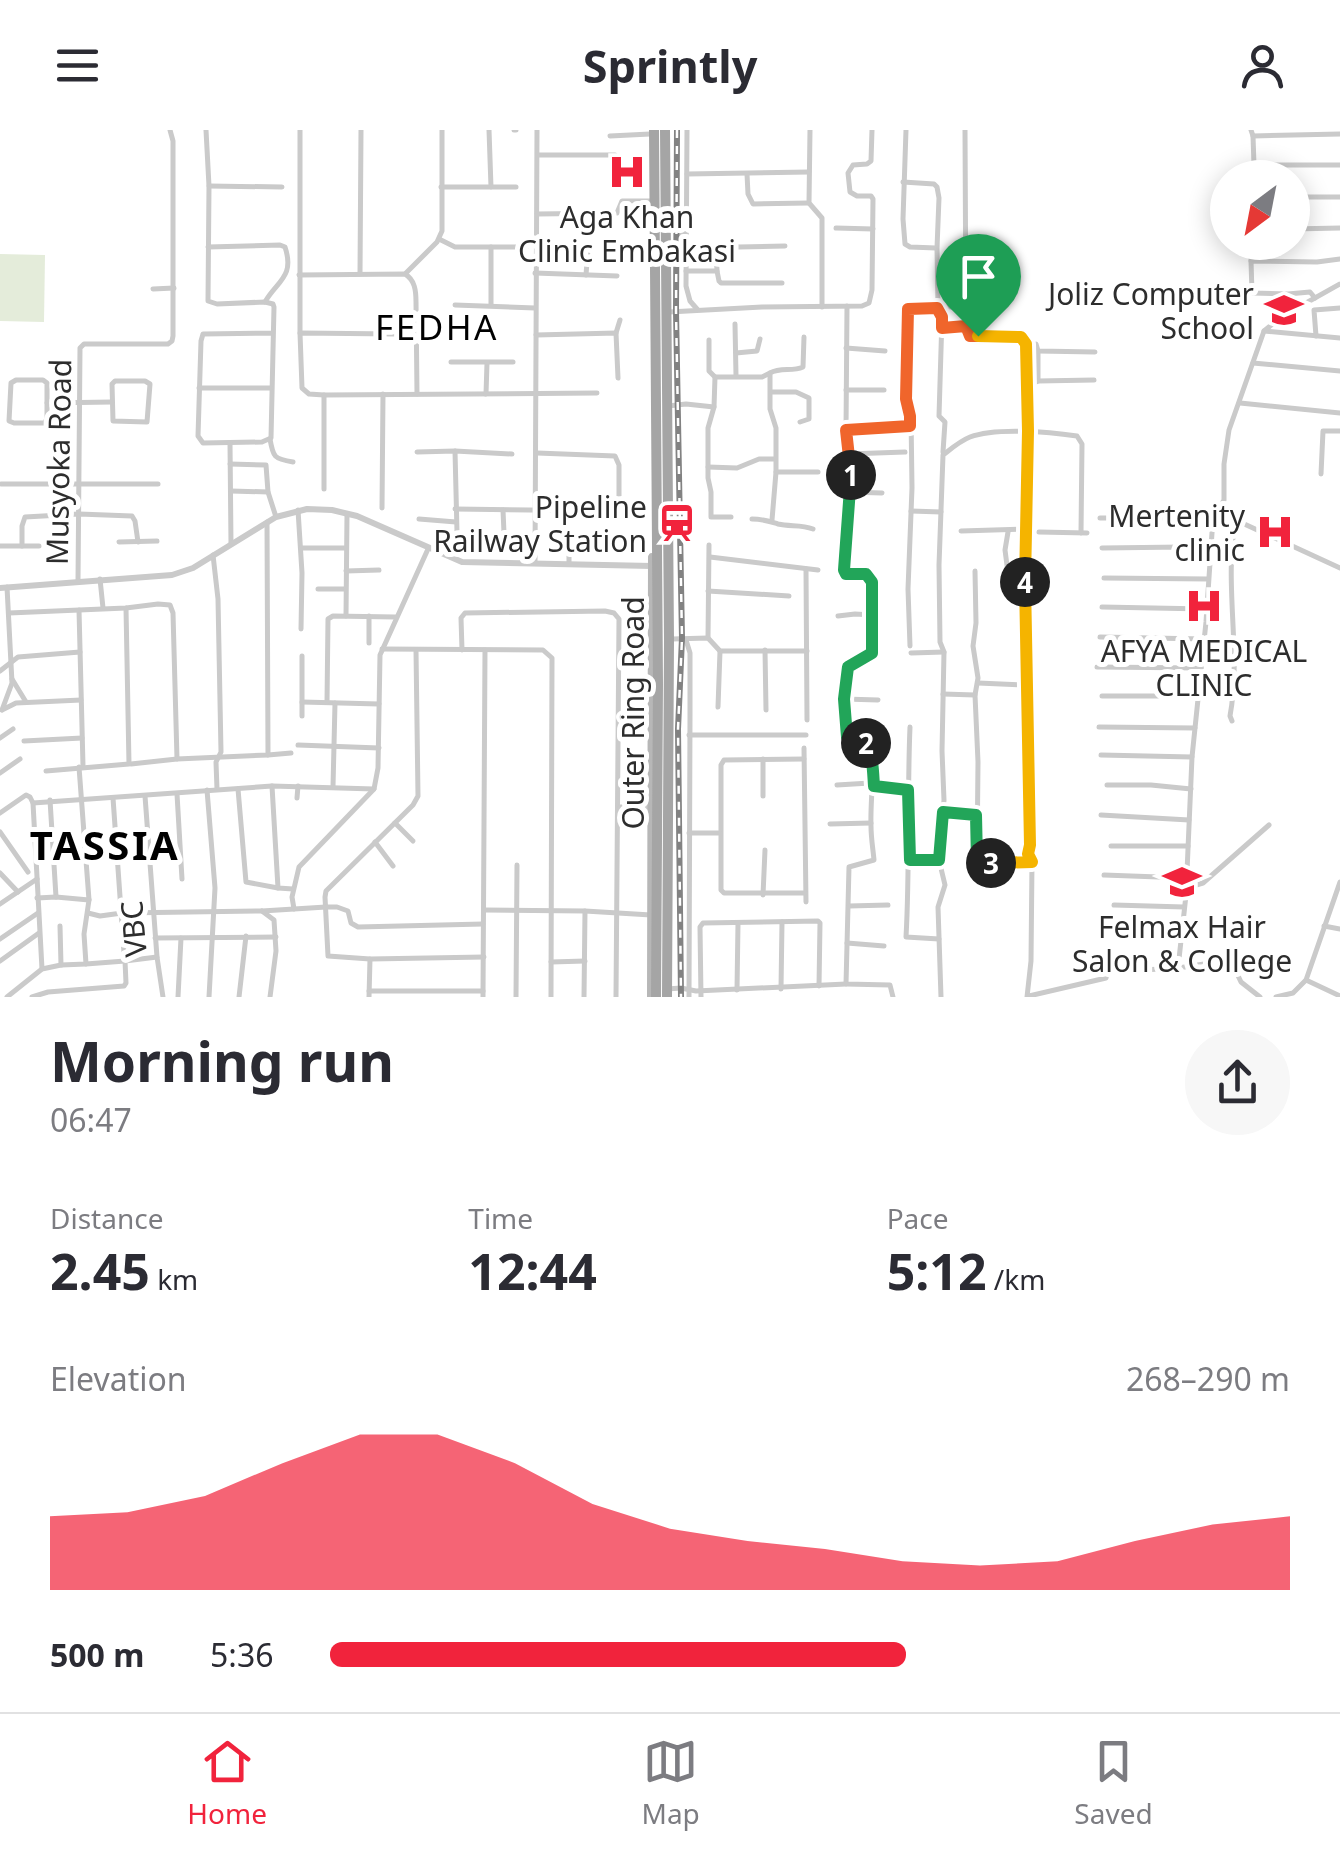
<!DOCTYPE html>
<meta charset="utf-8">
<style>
body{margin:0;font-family:"Noto Sans",sans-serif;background:#f7f7f7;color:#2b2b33;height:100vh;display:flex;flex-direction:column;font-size:38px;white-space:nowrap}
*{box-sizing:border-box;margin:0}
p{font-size:32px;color:#7c7c81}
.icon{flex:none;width:55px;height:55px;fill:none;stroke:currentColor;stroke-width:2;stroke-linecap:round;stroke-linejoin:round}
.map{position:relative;height:867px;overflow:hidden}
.panel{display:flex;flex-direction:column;background:#fff;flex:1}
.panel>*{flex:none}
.needle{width:65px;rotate:212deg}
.fabs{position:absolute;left:1210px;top:30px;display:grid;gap:20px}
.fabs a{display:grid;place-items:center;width:100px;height:100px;border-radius:50%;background:#fff;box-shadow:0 5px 25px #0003;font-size:50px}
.pin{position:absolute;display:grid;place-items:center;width:85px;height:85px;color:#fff;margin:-102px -42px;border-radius:50% 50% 50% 0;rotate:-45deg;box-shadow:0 0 10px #0007}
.pin .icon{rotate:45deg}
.km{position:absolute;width:50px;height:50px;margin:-25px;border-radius:50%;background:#222;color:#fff;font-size:28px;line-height:50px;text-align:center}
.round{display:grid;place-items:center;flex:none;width:105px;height:105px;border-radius:52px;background:#f7f7f7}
.summary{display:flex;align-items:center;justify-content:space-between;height:170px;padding:0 50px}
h1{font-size:55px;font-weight:700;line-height:75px}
.figures{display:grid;grid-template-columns:repeat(3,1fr);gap:15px;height:170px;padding:10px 50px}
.figures div{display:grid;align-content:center}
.figures b{font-size:50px;font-weight:700}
.figures small{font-size:28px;font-weight:400}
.figures p{font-size:28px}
.chart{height:280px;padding:20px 50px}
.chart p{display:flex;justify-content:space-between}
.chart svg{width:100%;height:180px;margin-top:10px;fill:#f1233c;opacity:.7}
ul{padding:0 50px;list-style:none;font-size:32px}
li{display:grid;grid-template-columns:160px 120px 1fr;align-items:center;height:75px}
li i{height:25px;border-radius:12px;background:#f1233c}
header{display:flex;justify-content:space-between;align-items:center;height:130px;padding:0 50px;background:#fff;font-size:45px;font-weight:700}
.tab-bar{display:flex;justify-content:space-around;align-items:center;height:140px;border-top:2px solid #e1e1e2;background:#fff;font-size:28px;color:#7c7c81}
.tab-bar a{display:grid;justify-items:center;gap:5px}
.tab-bar .active{color:#f1233c}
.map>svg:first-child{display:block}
.green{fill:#e4ecda}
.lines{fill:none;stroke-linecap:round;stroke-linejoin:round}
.minor{stroke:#cacaca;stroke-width:5}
.tertiary{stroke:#cacaca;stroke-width:6}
.secondary{stroke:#b7b7b7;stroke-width:8}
.primary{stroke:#a5a5a5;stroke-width:10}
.rail-casing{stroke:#828282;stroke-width:6}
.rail{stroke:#fff;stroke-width:2.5;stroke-dasharray:8;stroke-linecap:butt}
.split-1-casing{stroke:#fff;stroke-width:20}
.split-2-casing{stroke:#fff;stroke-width:20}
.split-3-casing{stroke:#fff;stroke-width:20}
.split-4-casing{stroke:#fff;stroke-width:20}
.split-5-casing{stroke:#fff;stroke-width:20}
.split-1{stroke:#f0652b;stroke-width:12}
.split-2{stroke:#22a559;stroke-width:12}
.split-3{stroke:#22a559;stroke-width:12}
.split-4{stroke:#f5b400;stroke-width:12}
.split-5{stroke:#f5b400;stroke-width:12}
.labels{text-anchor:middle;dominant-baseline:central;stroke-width:10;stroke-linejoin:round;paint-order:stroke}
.poi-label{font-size:30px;fill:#2d2d2d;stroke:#fff}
.street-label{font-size:30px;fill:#2d2d2d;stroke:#fff}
.quarter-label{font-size:35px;letter-spacing:2.5px;fill:#000;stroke:#fff}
.district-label{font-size:40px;font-weight:bold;letter-spacing:2.5px;fill:#000;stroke:#fff}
</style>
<header><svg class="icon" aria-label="menu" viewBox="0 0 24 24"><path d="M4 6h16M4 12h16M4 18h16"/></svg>Sprintly<svg class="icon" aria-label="person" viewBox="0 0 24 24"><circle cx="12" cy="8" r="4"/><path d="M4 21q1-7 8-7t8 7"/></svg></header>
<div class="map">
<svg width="1340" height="867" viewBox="0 0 1340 867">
<rect width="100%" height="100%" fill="#fff"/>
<polygon class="green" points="0,124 45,125 44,192 0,191"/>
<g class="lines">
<g class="minor">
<polyline points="206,0 209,56 208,171 217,174 265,172 273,174 274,177 271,308 262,312 203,313 198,306 201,211 203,204 273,203"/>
<polyline points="300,0 300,203"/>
<polyline points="489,0 491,57"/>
<polyline points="514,0 516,0"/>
<polyline points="687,0 686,156 690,171 697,179"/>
<polyline points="810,0 809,73 822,88 822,177"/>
<polyline points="906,0 903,89 905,114 910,117 936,118"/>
<polyline points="965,0 966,201 970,206 1021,207 1026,214 1036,214 1038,221 1095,222"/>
<polyline points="1251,0 1253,6 1340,4"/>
<polyline points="610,6 650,4"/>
<polyline points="1253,6 1254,35"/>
<polyline points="538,25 615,25"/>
<polyline points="687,44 809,42"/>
<polyline points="747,44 748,64 753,74 808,73"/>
<polyline points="1254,48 1254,35 1340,35"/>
<polyline points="903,52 934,54 937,57 939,68 937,118 938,176 935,179 909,179 907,182 906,269 911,286 912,358 908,459 910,516"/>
<polyline points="209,56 282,57"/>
<polyline points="441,57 516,57"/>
<polyline points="1292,67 1340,67"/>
<polyline points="537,84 617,83 622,71 651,71"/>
<polyline points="836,98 873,99"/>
<polyline points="1292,99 1340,98"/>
<polyline points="439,109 455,117 526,117"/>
<path d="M208,117L280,115L285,117C295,147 277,151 265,172"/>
<polyline points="491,117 491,175"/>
<polyline points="687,118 785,116"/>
<polyline points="667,123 685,100"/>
<polyline points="1251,131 1252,112"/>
<polyline points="686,141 717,141 716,117"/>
<polyline points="717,141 719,151 721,153 782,153"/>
<polyline points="406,143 437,112 442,101 442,0"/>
<polyline points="535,143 617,146"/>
<polyline points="360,144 361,0"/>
<path d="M299,145L405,144C415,150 416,161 416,172L417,264"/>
<polyline points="586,145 588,119"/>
<polyline points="153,159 174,158"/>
<polyline points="1315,168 1310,162 1288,164 1252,163 1251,131 1317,132 1340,129"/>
<polyline points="455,175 535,178"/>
<path d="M847,176L846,300L851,346L844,440L847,445L866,444L873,457L872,523L848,537L844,569L847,607L850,611L868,613C876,641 870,668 871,696C871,708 873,719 874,730L849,737L846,854L890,855L893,867"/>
<polyline points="938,176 965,178"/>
<polyline points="937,177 942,187 939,286 945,292 943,322"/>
<polyline points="669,182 762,177 862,176 869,173 872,160 873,69 871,66 857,66 850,62 848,43 853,35 867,34 871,31 872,0"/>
<polyline points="735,194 736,246"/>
<polyline points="942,198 966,197"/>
<polyline points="1264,201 1340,208"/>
<polyline points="616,203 620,190"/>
<polyline points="396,204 300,203 302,258 309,264 324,265 597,263"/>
<polyline points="536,205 616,203 618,248"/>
<polyline points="1316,206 1314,180 1340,178"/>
<polyline points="709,210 709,241 715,247 714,277 708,298 708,348 711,362 711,387 731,387"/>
<polyline points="1026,214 1029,301 1025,462 1030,715 1028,724 1032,732 1031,831 1027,867"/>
<polyline points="846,218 885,221"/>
<polyline points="736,223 757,221 760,209"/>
<polyline points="451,232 513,232"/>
<polyline points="1253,233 1340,241"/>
<polyline points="715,247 762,247 770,243"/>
<polygon points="43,250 47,253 47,288 45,293 14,293 9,291 11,253 16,250"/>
<polygon points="115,251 145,251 150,254 147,292 113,291 112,254"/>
<polyline points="1038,251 1038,221"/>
<polyline points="1028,256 1038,251 1094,250"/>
<polyline points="199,258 271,258"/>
<polyline points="846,260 884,260"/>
<polyline points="771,262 796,262 809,268 809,289 800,292"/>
<polyline points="486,264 487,233"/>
<polyline points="324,265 324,359"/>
<polyline points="47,273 112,272"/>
<polyline points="1240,273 1340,283"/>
<polyline points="668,276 686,274 714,277"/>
<polyline points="846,300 910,296"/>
<path d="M270,309C273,327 274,329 293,332"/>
<polyline points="230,313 231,414"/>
<polyline points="455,321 457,402"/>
<polyline points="417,322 455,321 512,324"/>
<polyline points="848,324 905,322"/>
<polyline points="230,334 266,335 268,362 276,387"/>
<polyline points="708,337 737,338 759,329 775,329"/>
<polyline points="776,342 818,342"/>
<polyline points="1321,344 1323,301 1340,301"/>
<polyline points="1,354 158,354"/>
<polyline points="231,361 268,362"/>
<polyline points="848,362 882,363"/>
<polyline points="382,378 383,264"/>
<polyline points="455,379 614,381 619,374 619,335 615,326 537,323"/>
<polyline points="298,380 302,443 301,499"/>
<polyline points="503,380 504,403"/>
<polyline points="911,381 941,382"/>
<polyline points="1216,381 1340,438"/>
<polyline points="1100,388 1212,388"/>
<polyline points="419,389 456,392"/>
<path d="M752,389C763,389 768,391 778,394C790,397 801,394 813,399"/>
<path d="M772,390L776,342V298L770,279V243C781,237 792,242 803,237L804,207"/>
<polyline points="961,401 1027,399"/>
<polyline points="1008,402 1005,420 1008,443"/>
<polyline points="1039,402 1087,403"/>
<polyline points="119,412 157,411"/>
<polyline points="0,416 39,416"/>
<polyline points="22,416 22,396 25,387 79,384 132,386 135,391 138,412"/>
<polyline points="301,418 346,418"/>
<polyline points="1102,418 1183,417 1210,420"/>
<polyline points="213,425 218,469 221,622 216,632 217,659"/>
<polyline points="710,427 818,440"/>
<polyline points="535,432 537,0"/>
<polyline points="569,433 569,414"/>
<polyline points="806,439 807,590"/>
<polyline points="346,441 379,440"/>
<polyline points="975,441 976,493 973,516 978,548 975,565 978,632 977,731 979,733 1032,732"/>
<polyline points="1104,448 1208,449"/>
<polyline points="100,449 103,478"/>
<polyline points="78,451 80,218 84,214 168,214 172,211 173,206 173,11 170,0"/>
<polyline points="318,459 345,459"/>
<polyline points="708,461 789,466"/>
<polyline points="1102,477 1205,479"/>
<polyline points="79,480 83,636"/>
<polyline points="9,483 126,478 158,474 170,475 173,483 177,629 268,625 267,392"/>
<polyline points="346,486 347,384"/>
<polyline points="369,486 369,513"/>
<polyline points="838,486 855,484 872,485"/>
<polyline points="1100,507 1204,509"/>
<polyline points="708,508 709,415"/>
<polyline points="672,509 708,508 720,521 807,521"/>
<polyline points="686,510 690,523 690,586 689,867"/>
<polyline points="382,519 543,520 552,528 551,867"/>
<polyline points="416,520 418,666 413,675 326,761 325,767 328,826 370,829 484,827"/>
<polyline points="462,520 461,488 465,483 605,481 614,483 619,489 616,867"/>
<polyline points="765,520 766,580"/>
<polyline points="911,523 944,522"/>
<polyline points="302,526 302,586"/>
<polyline points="1097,537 1200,538"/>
<polyline points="0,541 18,527 80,522"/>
<polyline points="12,549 26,572"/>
<polyline points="978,553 1027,555"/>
<polyline points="943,564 975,565"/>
<polyline points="1102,566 1198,566"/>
<polyline points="844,569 878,570"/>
<polyline points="302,572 379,574"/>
<polyline points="327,572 328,489 333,486 395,487"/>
<polyline points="718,577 720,521"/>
<polyline points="2,580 12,553 7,457"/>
<polyline points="2,580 16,573 81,570"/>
<path d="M1232,591L1230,586C1242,521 1223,453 1236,389"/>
<path d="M910,597C907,667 910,737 906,807L939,809"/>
<polyline points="1099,597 1195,598"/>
<polyline points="689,605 806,605"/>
<polyline points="0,608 13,599"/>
<polyline points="24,611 82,608"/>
<polyline points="298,615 379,618"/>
<polyline points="804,618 806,772"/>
<polyline points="268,625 291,623"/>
<polyline points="1101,625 1192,627"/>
<polyline points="804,629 724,630 721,635 721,760 724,763 805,763"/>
<polyline points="131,634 177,629"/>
<polyline points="46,641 129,634 126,478"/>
<polyline points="0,643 20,629"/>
<polyline points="837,655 870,653 874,656 908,660"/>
<polyline points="1107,655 1151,655 1191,659"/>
<polyline points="272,656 278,758 293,759"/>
<polyline points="333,657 335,573"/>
<polyline points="238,659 246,752 278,758"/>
<polyline points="207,660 215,758 209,867"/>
<polyline points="177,664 182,749"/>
<polyline points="145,666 157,827 163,867"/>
<polyline points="763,666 763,629"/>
<polyline points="113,668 124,823"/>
<polyline points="297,668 298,656"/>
<polyline points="50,670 56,767"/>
<polyline points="33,673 272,656 374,659 378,638 380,525 428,419"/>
<polyline points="620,677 652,677"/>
<polyline points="944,682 976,685"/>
<polyline points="0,683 26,665 30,667 33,673 42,839"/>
<polyline points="1101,685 1189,690"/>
<polyline points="395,693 413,711"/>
<polyline points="830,694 871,693"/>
<polyline points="0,702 28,742"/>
<polyline points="689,703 720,703"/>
<polyline points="375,712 393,736"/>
<polyline points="1111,716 1188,716"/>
<polyline points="910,731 939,730"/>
<polyline points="0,743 18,762"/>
<polyline points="1104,745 1186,748"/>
<polyline points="1186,758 1203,753 1269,695"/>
<polyline points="763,765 765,720"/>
<polyline points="37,768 56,767 89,770"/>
<polyline points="0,774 37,749"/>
<polyline points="1114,775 1184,777"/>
<polyline points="849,776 888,775"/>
<polyline points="294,779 292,767 299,737 374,659"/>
<polyline points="485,780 585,781 651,785"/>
<polyline points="262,781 274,790 276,821 270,867"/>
<polyline points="88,783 100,786 122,783 262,781 326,777 337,777 348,781 351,793 358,797 483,794"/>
<polyline points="60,796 61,835"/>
<polyline points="1324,796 1340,799"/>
<polyline points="1130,803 1181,805"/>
<polyline points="155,808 276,807"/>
<polyline points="0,809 38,783"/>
<polyline points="847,813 884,816"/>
<polyline points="0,831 39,803"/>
<polyline points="551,832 585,831"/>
<polyline points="86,834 125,831"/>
<polyline points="1178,838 1186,765 1192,627 1206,492 1213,388 1224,370 1224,334 1229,300 1264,201 1281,187 1340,154"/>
<polyline points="1306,850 1340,866"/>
<polyline points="667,859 681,858 696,861 846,854"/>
<polyline points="781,859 782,792"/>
<polyline points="737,860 738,793"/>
<polyline points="369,861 483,861"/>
<polyline points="1029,866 1106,848 1107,842 1178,838 1217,832 1232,833 1241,852 1260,867"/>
<polyline points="7,867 42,839 61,835 86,834 84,804 89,770 79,637"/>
<polyline points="32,867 48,862 124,856 126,853 125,831 157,827"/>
<polyline points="178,867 181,808"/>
<polyline points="239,867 246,806"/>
<polyline points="369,867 370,829"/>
<polyline points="483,867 485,520"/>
<polyline points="516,867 517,735"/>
<polyline points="584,867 585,781"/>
<polyline points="701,867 700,797 703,793 818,791 820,793 819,856"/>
<path d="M941,867L938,777L945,755L939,730L944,670L942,621L944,522L940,512L939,435L943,325C952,318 960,311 970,307C996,297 1050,302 1077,306L1082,314L1081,403"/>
<polyline points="1276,867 1293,863 1306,850 1340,752"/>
</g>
<polyline class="tertiary" points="0,458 172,445 193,438 276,387 307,379 332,380 357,386 462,432 652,436"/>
<polyline class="secondary" points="651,867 652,427"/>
<g class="primary">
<polyline points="654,0 658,554 656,867"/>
<polyline points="665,0 669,510 667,867"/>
</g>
<g class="rail-casing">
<polyline id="rail" points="677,0 676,181 682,508 678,599 681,867"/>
</g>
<use href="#rail" class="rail"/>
</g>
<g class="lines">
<g class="split-1-casing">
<polyline id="split-1" points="851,345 846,300 910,296 910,286 906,269 908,179 937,178 942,187 942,198 966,196 970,206 978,206"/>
</g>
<g class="split-2-casing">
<polyline id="split-2" points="851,345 844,440 846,444 866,444 872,452 872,523 848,537 844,569 847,607 850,611 866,613"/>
</g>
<g class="split-3-casing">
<path id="split-3" d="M866,613C873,624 873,642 874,656L908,660L910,730H939L943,682L976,685L977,731L991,733"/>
</g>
<g class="split-4-casing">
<polyline id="split-4" points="991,733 1032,732 1028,724 1030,715 1025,452"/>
</g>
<g class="split-5-casing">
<polyline id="split-5" points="978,206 1021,207 1026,214 1028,301 1025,452"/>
</g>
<use href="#split-1" class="split-1"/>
<use href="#split-2" class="split-2"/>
<use href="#split-3" class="split-3"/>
<use href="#split-4" class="split-4"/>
<use href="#split-5" class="split-5"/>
</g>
<defs>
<g id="hospital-bare" transform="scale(3)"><path d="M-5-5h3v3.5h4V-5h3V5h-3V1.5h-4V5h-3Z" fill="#f1233c" stroke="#fff" stroke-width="2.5" paint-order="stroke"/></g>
<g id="university-bare" transform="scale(3)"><path d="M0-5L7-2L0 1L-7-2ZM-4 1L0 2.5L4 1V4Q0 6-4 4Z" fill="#f1233c" stroke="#fff" stroke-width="2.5" paint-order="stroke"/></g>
<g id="station-bare" transform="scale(3)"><path d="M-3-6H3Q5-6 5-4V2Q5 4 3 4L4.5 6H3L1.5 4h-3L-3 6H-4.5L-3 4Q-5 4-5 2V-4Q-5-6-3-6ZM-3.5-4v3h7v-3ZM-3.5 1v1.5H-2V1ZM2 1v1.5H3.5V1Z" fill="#f1233c" stroke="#fff" stroke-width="2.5" paint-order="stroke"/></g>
</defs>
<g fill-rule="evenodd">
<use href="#hospital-bare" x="627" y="42"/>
<use href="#university-bare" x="1284" y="180"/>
<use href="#station-bare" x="677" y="393"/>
<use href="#hospital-bare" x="1275" y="402"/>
<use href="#hospital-bare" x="1204" y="476"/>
<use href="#university-bare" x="1182" y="752"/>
</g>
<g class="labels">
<g class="poi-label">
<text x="627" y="86">Aga Khan<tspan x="627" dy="34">Clinic Embakasi</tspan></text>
<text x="1254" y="163" text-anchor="end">Joliz Computer<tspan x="1254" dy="34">School</tspan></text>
<text x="647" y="376" text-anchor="end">Pipeline<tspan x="647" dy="34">Railway Station</tspan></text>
<text x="1245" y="385" text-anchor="end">Mertenity<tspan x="1245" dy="34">clinic</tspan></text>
<text x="1204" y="520">AFYA MEDICAL<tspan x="1204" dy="34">CLINIC</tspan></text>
<text x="1182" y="796">Felmax Hair<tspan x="1182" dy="34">Salon &amp; College</tspan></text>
</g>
<g class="street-label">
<text transform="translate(58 332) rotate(-89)">Musyoka Road</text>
<text transform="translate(632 583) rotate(-90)">Outer Ring Road</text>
<text transform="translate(133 799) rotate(-95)">VBC</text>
</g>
<g class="quarter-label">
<text x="437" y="196">FEDHA</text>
</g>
<g class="district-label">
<text x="105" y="714">TASSIA</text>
</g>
</g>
</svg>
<div class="fabs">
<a><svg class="needle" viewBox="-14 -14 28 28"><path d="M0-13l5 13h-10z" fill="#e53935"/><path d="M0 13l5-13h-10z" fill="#7c7c81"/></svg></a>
</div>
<div class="pin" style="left:978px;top:206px;background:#1e9e55"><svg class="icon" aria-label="arrive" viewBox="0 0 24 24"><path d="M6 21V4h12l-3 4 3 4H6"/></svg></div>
<b class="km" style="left:851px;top:345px">1</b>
<b class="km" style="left:866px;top:613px">2</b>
<b class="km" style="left:991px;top:733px">3</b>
<b class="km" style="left:1025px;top:452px">4</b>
</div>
<section class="panel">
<div class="summary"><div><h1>Morning run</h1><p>06:47</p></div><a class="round"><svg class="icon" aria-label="share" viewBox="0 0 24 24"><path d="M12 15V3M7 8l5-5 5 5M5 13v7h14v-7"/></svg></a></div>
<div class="figures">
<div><p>Distance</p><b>2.45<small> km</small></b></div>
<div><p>Time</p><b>12:44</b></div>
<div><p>Pace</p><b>5:12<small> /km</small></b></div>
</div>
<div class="chart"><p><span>Elevation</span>268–290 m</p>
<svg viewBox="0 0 160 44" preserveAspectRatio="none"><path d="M0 44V26L10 25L20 21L30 13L40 6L50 6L60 13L70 23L80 29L90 32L100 34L110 37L120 38L130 37L140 32L150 28L160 26V44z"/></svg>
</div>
<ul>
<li><b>500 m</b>5:36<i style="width:60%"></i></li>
</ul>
</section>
<nav class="tab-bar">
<a class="active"><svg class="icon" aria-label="home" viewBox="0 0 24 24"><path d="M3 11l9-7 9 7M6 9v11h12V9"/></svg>Home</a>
<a><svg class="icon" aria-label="map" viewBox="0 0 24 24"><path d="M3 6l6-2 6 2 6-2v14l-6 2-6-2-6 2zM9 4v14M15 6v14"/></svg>Map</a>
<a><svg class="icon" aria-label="saved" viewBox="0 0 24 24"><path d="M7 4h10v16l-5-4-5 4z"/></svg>Saved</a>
</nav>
